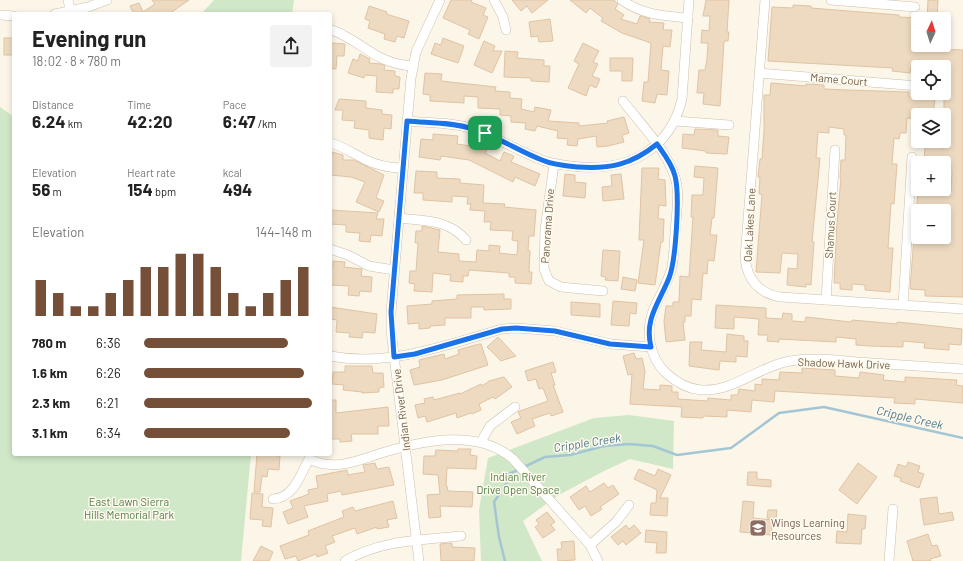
<!DOCTYPE html>
<meta charset="utf-8">
<style>
body{margin:0;font-family:Barlow,sans-serif;background:#f2f2f2;color:#222;height:100vh;display:flex;flex-direction:column;font-size:15px;white-space:nowrap}
*{box-sizing:border-box;margin:0}
p{font-size:13px;color:#767676}
.icon{flex:none;width:22px;height:22px;fill:none;stroke:currentColor;stroke-width:2;stroke-linecap:round;stroke-linejoin:round}
.map{position:relative;flex:1;overflow:hidden}
.panel{position:absolute;left:12px;top:12px;width:320px;height:444px;display:flex;flex-direction:column;background:#fff;border-radius:4px;box-shadow:0 2px 6px #0003}
.panel>*{flex:none}
.needle{width:26px;rotate:4deg}
.fabs{position:absolute;left:911px;top:12px;display:grid;gap:8px}
.fabs a{display:grid;place-items:center;width:40px;height:40px;border-radius:4px;background:#fff;box-shadow:0 2px 6px #0003;font-size:20px}
.pin{position:absolute;display:grid;place-items:center;width:34px;height:34px;color:#fff;margin:-17px;border-radius:8px;box-shadow:0 2px 6px #0006}
.round{display:grid;place-items:center;flex:none;width:42px;height:42px;border-radius:4px;background:#f2f2f2}
.summary{display:flex;align-items:center;justify-content:space-between;height:68px;padding:0 20px}
h1{font-size:22px;font-weight:700;line-height:30px}
.stats{display:grid;grid-template-columns:repeat(3,1fr);gap:6px;height:68px;padding:4px 20px}
.stats div{display:grid;align-content:center}
.stats b{font-size:17px;font-weight:700}
.stats small{font-size:11px;font-weight:400}
.stats p{font-size:11px}
.chart{height:112px;padding:8px 20px}
.chart p{display:flex;justify-content:space-between}
.chart svg{width:100%;height:72px;margin-top:4px;stroke:#764f39;stroke-width:6}
ul{padding:0 20px;list-style:none;font-size:13px}
li{display:grid;grid-template-columns:64px 48px 1fr;align-items:center;height:30px}
li i{height:10px;border-radius:5px;background:#764f39}
.map>svg:first-child{display:block}
.green{fill:#d0e8c7}
.lines{fill:none;stroke-linecap:round;stroke-linejoin:round}
.stream{stroke:#a4c6d4;stroke-width:2.5}
.building{fill:#eedac1;stroke:#e0c3a3}
.street-casing{stroke:#ccbfae;stroke-width:10}
.street{stroke:#fff;stroke-width:9}
.route-casing{stroke:#fff;stroke-width:8}
.route{stroke:#1a73e8;stroke-width:5}
.labels{text-anchor:middle;dominant-baseline:central;stroke-width:3;stroke-linejoin:round;paint-order:stroke}
.street-label{font-size:11px;fill:#73604d;stroke:#fefaee}
.park-label{font-size:11px;fill:#527e49;stroke:#fefaee}
.education-label{font-size:11px;fill:#785e54;stroke:#fefaee;text-anchor:start}
.water-label{font-size:12px;font-style:italic;fill:#4c788b;stroke:#fefaee}
</style>
<div class="map">
<svg width="963" height="561" viewBox="0 0 963 561">
<rect width="100%" height="100%" fill="#fbf6e8"/>
<g class="green">
<polygon points="214,0 294,0 292,14 201,14"/>
<polygon points="0,107 14,117 14,454 251,454 241,561 0,561"/>
<polygon points="629,415 674,421 673,469 630,459 604,471 557,496 523,521 542,561 481,561 479,510 488,458 594,418"/>
</g>
<g class="lines">
<polyline class="stream" points="505,561 499,537 494,502 506,484 509,474 545,457 570,455 604,446 629,444 653,446 677,455 731,448 779,413 824,407 963,438"/>
</g>
<g class="building">
<polygon points="152,0 189,0 169,14 134,14 130,6 139,3 143,12 155,4"/>
<polygon points="451,0 472,0 471,2 486,8 483,15 488,17 479,39 468,34 470,30 443,18"/>
<polygon points="512,0 548,0 532,13 527,6 521,11"/>
<polygon points="570,0 614,0 618,4 615,9 624,15 621,19 637,24 640,16 650,19 649,22 664,23 663,30 672,30 670,47 663,46 661,70 669,71 667,95 657,94 655,103 642,101 644,82 648,82 651,43 622,33 601,21 603,18 590,8 586,13"/>
<polygon points="706,0 729,0 727,32 729,32 728,41 724,41 720,106 703,104 704,93 697,93 699,70 705,70 707,59 708,43 701,43 702,30 709,31 710,16 703,16"/>
<polygon points="928,0 938,0 937,19 927,19"/>
<polygon points="793,5 811,6 811,8 899,15 899,17 918,18 917,48 963,50 963,297 925,296 925,290 910,289 914,237 944,237 946,211 916,211 918,193 923,194 923,189 937,189 937,191 951,192 952,171 950,170 951,166 944,166 944,163 924,163 925,146 944,148 944,67 911,67 910,73 892,71 893,68 768,61 772,7 793,8"/>
<polygon points="369,6 387,12 386,14 409,21 404,38 397,36 395,42 384,39 385,34 368,28 370,21 365,19"/>
<polygon points="550,19 553,41 539,42 538,36 531,37 529,22"/>
<rect x="4" y="38" width="10" height="17"/>
<polygon points="443,38 464,46 458,63 431,54 435,43 441,45"/>
<polygon points="484,41 495,46 493,51 502,51 492,73 474,65"/>
<polygon points="331,43 345,44 344,56 337,56 336,69 330,68"/>
<polygon points="583,43 599,51 593,62 598,64 592,76 600,79 596,88 590,85 586,96 568,88 579,64 574,61"/>
<polygon points="505,51 518,52 517,58 544,60 544,66 550,66 549,82 531,81 531,78 504,77"/>
<polygon points="360,54 370,59 369,63 381,64 385,66 384,70 395,71 395,76 400,77 399,89 393,89 393,93 376,92 377,76 365,75 364,78 348,73 353,59 358,61"/>
<polygon points="610,58 633,58 632,81 622,81 622,71 610,71"/>
<polygon points="425,73 442,74 441,81 496,87 495,91 510,92 510,98 522,99 521,109 534,112 535,107 551,110 548,121 579,123 579,126 608,123 607,121 624,117 629,133 622,135 624,142 608,146 597,147 596,136 578,139 577,146 567,145 568,139 557,138 558,131 537,126 535,131 525,129 526,123 511,122 511,116 500,115 500,109 478,108 478,97 464,96 464,103 430,101 430,95 423,94"/>
<polygon points="771,83 806,86 806,84 824,85 824,89 848,90 909,92 909,97 935,99 933,115 918,115 918,119 907,118 906,133 900,133 899,139 894,138 892,164 897,164 894,204 891,203 888,248 893,248 890,292 865,290 865,285 852,284 852,290 840,289 840,283 834,283 837,223 841,178 840,178 841,160 845,160 846,135 844,135 844,129 829,127 829,133 818,132 816,158 820,158 812,242 814,242 811,285 806,284 806,287 787,285 788,268 797,269 798,254 782,253 780,273 756,272 762,194 759,194 760,177 758,177 760,159 762,159 764,130 764,95 770,95"/>
<polygon points="339,99 366,101 366,108 382,110 382,114 392,115 391,129 384,128 383,140 369,138 369,130 354,128 355,121 342,120 343,110 335,110"/>
<polygon points="695,129 718,130 718,136 729,137 727,154 706,153 706,151 682,148 683,134 694,135"/>
<polygon points="433,134 458,136 457,144 478,147 480,143 488,147 485,153 500,161 504,152 514,156 511,162 540,174 535,186 515,177 513,182 469,160 441,156 440,160 419,157 421,139 433,140"/>
<polygon points="332,152 343,155 343,160 354,160 384,175 376,198 384,201 379,212 356,202 365,182 351,177 330,175"/>
<polygon points="695,166 718,168 714,218 712,218 710,235 717,235 714,261 708,260 707,274 703,273 701,300 692,299 691,316 685,316 685,322 683,322 685,340 666,342 664,322 666,306 673,306 673,302 679,302 680,276 689,277 693,217 691,217 692,195 703,195 704,178 694,177"/>
<polygon points="642,168 659,168 658,179 665,180 666,206 659,205 658,219 664,219 663,242 661,242 655,285 638,283 644,240 639,240"/>
<polygon points="416,171 437,172 437,178 460,179 460,183 484,185 483,203 505,204 504,207 536,210 534,236 529,236 528,250 530,251 529,272 532,272 531,284 515,283 515,277 509,277 509,273 469,270 468,276 463,276 463,282 450,281 451,275 433,273 432,292 414,291 415,284 409,283 410,271 416,271 418,243 415,243 416,231 422,231 422,226 440,230 438,252 459,254 459,261 476,262 477,250 489,251 489,245 500,246 499,253 517,255 518,241 512,240 513,231 490,230 491,222 484,222 485,211 470,210 471,204 467,204 468,197 452,196 452,202 423,200 423,193 414,193"/>
<polygon points="565,174 575,175 575,182 586,183 585,198 563,196"/>
<polygon points="621,174 624,199 603,201 602,187 612,186 611,175"/>
<polygon points="330,210 378,213 376,219 384,219 382,236 371,235 370,242 359,241 360,233 346,232 346,225 330,224"/>
<polygon points="603,250 620,251 618,281 605,280 606,277 601,276"/>
<polygon points="333,261 345,262 344,267 362,269 361,276 372,277 371,292 360,291 359,296 348,295 349,286 330,285 330,267 333,267"/>
<polygon points="623,277 637,280 635,291 621,289"/>
<polygon points="504,294 504,299 511,299 511,309 484,310 484,307 471,307 471,318 445,318 445,325 430,326 430,328 419,329 419,323 408,324 407,306 432,304 432,301 457,299 457,295"/>
<polygon points="613,301 637,303 636,314 630,313 629,326 611,325"/>
<polygon points="571,302 600,304 600,317 571,315"/>
<polygon points="716,305 766,308 766,318 782,319 783,313 792,314 792,321 805,322 806,317 851,322 852,320 897,324 897,322 917,324 962,329 961,345 949,344 949,350 924,348 925,343 903,341 903,347 870,346 856,345 856,339 836,337 836,342 779,339 779,342 767,341 768,335 758,335 759,319 734,317 734,329 715,328"/>
<polygon points="330,307 377,314 375,333 363,332 362,338 349,337 350,333 336,332 337,320 330,319"/>
<polygon points="727,334 744,336 744,341 748,341 747,357 736,356 736,362 720,361 719,370 689,366 690,342 702,342 701,350 726,352"/>
<polygon points="498,337 516,356 501,361 487,347"/>
<polygon points="479,344 481,344 488,365 442,380 414,385 410,370 420,367 419,360 444,354 445,359 459,354 458,350"/>
<polygon points="634,353 636,359 642,358 645,371 643,389 660,390 660,385 672,386 672,392 678,392 678,399 707,401 708,398 731,400 731,395 738,395 739,389 755,391 755,384 762,385 762,379 779,380 780,372 802,373 802,368 835,370 835,376 859,378 860,372 884,375 883,380 905,382 905,377 957,380 956,385 963,386 963,403 915,399 915,404 894,403 895,398 775,391 774,402 752,400 751,412 727,410 727,417 703,416 703,418 681,417 682,407 630,404 632,374 628,375 623,356"/>
<polygon points="553,362 556,372 551,373 555,385 553,385 563,412 551,416 550,413 532,419 535,426 517,434 511,422 521,418 518,412 520,411 548,401 543,388 539,389 536,379 528,381 525,371"/>
<polygon points="345,366 372,366 373,373 383,373 384,387 379,388 379,392 362,393 362,392 343,390 344,385 332,384 333,372 345,372"/>
<polygon points="504,377 512,387 495,399 493,397 479,404 481,410 472,414 471,413 457,418 456,413 427,422 425,416 418,418 415,405 425,403 424,399 433,397 434,400 460,393 460,394 481,384 482,386 489,381"/>
<polygon points="330,400 336,400 336,413 388,407 389,426 378,426 378,434 351,434 352,441 340,442 340,439 330,439"/>
<polygon points="458,449 471,449 470,455 477,456 476,469 447,468 446,486 447,486 448,491 473,492 472,507 440,506 441,517 429,518 427,495 440,494 438,475 423,474 424,456 435,456 436,450 458,451"/>
<polygon points="257,454 280,456 279,470 268,469 267,477 262,476 260,492 254,492"/>
<polygon points="908,462 920,466 918,472 924,474 919,488 900,481 901,478 894,476 898,464 906,467"/>
<polygon points="375,463 377,469 389,467 394,485 342,495 341,491 327,494 328,501 304,506 308,517 288,524 283,512 293,508 290,501 309,494 308,490 318,488 316,476 347,470 348,475 365,472 363,465"/>
<polygon points="858,463 877,477 857,504 839,490"/>
<polygon points="639,469 655,476 658,469 671,475 660,498 668,498 667,516 650,515 651,503 656,503 657,490 634,479"/>
<polygon points="748,472 757,472 757,479 771,480 771,487 747,485"/>
<polygon points="604,483 608,488 613,485 619,494 600,507 602,509 591,516 585,506 579,510 570,497 586,486 590,492"/>
<polygon points="252,493 263,494 262,507 273,508 271,527 262,526 263,520 250,519"/>
<polygon points="937,497 939,514 952,512 954,520 924,525 920,499"/>
<polygon points="393,501 397,518 387,520 389,527 377,529 377,527 357,534 355,528 332,536 335,542 325,546 328,553 317,557 316,554 298,561 296,556 285,559 280,546 309,535 308,531 344,517 342,511 353,507 355,511"/>
<polygon points="743,501 754,502 753,518 773,520 771,535 740,532"/>
<polygon points="768,510 777,510 776,519 767,518"/>
<polygon points="547,512 555,522 551,525 555,530 543,538 535,527 539,524 536,520"/>
<polygon points="848,514 866,516 865,529 862,529 861,544 836,543 837,531 847,532"/>
<polygon points="626,525 629,529 634,525 641,533 626,545 623,541 618,545 611,537"/>
<polygon points="646,530 667,532 666,553 656,553 657,543 645,542"/>
<polygon points="928,534 932,546 937,545 941,556 930,559 931,561 913,561 907,541"/>
<polygon points="574,541 575,560 558,561 557,549 562,549 561,542"/>
<polygon points="452,543 452,547 475,548 474,561 441,561 440,544"/>
<polygon points="261,546 273,552 269,561 253,561"/>
</g>
<g class="lines">
<g class="street-casing">
<g id="street">
<polyline points="68,0 71,14"/>
<polyline points="494,0 503,17 506,30"/>
<path d="M622,0C642,15 664,16 688,18"/>
<path d="M765,0L745,258C747,279 759,294 781,297L963,309"/>
<polyline points="831,0 915,7"/>
<polyline points="55,14 88,7 107,0"/>
<polyline points="0,15 14,16"/>
<path d="M332,30C364,42 375,64 413,66"/>
<polyline points="760,73 918,86"/>
<path d="M623,101C642,126 671,154 677,185C679,200 676,217 675,233C674,244 674,256 672,267C668,283 659,296 653,311C645,332 650,358 666,373C676,382 688,389 701,390C734,392 759,366 790,361C812,357 835,360 857,362C892,364 928,367 963,369"/>
<path d="M407,121C428,123 453,122 473,129C498,137 520,153 545,161C557,165 569,166 581,167C631,170 670,149 682,99L689,0"/>
<polyline points="675,121 729,125"/>
<path d="M330,143C343,146 352,153 364,159C376,165 389,168 403,168"/>
<polyline points="554,164 545,230 544,269 549,281 561,287 603,291"/>
<path d="M399,218C424,221 448,219 466,240"/>
<polyline points="330,249 348,255 369,266 394,270"/>
<polyline points="826,300 835,150"/>
<polyline points="903,305 912,157"/>
<path d="M330,356C389,367 446,345 502,329L516,328L555,331L611,344L651,347"/>
<polyline points="481,442 490,426 515,407"/>
<path d="M273,499C294,498 300,475 309,459C336,472 358,460 385,452C425,440 479,429 513,459L590,545L598,561"/>
<polyline points="590,545 616,522 629,505"/>
<path d="M345,561C380,540 422,540 461,536"/>
<polyline points="419,561 391,331 391,312 411,78 416,52 440,0"/>
<polyline points="889,561 893,509"/>
</g>
</g>
<use href="#street" class="street"/>
</g>
<g class="lines">
<g class="route-casing">
<path id="route" d="M407,121C428,123 452,122 473,129C497,136 518,151 542,160C553,165 566,166 578,167C610,169 631,165 657,144C664,154 672,164 675,176C680,195 676,260 669,278C659,303 644,319 651,347L610,344L555,331L516,328L502,329L415,354L394,357L391,312Z"/>
</g>
<use href="#route" class="route"/>
</g>
<defs>
<g id="school-square" transform="scale(0.9)"><rect x="-9" y="-9" width="18" height="18" rx="4" fill="#8d6e63" stroke="#fefaee"/><path d="M0-5L7-2L0 1L-7-2ZM-4 1L0 2.5L4 1V4Q0 6-4 4Z" fill="#fff"/></g>
</defs>
<g fill-rule="evenodd">
<use href="#school-square" x="758" y="528"/>
</g>
<g class="labels">
<g class="street-label">
<text transform="translate(839 79) rotate(5)">Mame Court</text>
<text transform="translate(749 225) rotate(-87)">Oak Lakes Lane</text>
<text transform="translate(830 225) rotate(-87)">Shamus Court</text>
<text transform="translate(547 226) rotate(-86)">Panorama Drive</text>
<text transform="translate(844 363) rotate(2)">Shadow Hawk Drive</text>
<text transform="translate(401 410) rotate(-97)">Indian River Drive</text>
</g>
<g class="park-label">
<text x="518" y="476">Indian River<tspan x="518" dy="13">Drive Open Space</tspan></text>
<text x="129" y="501">East Lawn Sierra<tspan x="129" dy="13">Hills Memorial Park</tspan></text>
</g>
<g class="education-label">
<text x="771" y="522">Wings Learning<tspan x="771" dy="13">Resources</tspan></text>
</g>
<g class="water-label">
<text transform="translate(910 417) rotate(13)">Cripple Creek</text>
<text transform="translate(587 442) rotate(-9)">Cripple Creek</text>
</g>
</g>
</svg>
<div class="fabs">
<a><svg class="needle" viewBox="-14 -14 28 28"><path d="M0-13l5 13h-10z" fill="#e53935"/><path d="M0 13l5-13h-10z" fill="#767676"/></svg></a>
<a><svg class="icon" aria-label="locate" viewBox="0 0 24 24"><circle cx="12" cy="12" r="6"/><path d="M12 2v4M12 18v4M2 12h4M18 12h4"/></svg></a>
<a><svg class="icon" aria-label="layers" viewBox="0 0 24 24"><path d="M12 4l9 5-9 5-9-5zM3 14l9 5 9-5"/></svg></a>
<a>+</a>
<a>−</a>
</div>
<div class="pin" style="left:485px;top:133px;background:#1e9e55"><svg class="icon" aria-label="arrive" viewBox="0 0 24 24"><path d="M6 21V4h12l-3 4 3 4H6"/></svg></div>
<section class="panel">
<div class="summary"><div><h1>Evening run</h1><p>18:02 · 8 × 780 m</p></div><a class="round"><svg class="icon" aria-label="share" viewBox="0 0 24 24"><path d="M12 15V3M7 8l5-5 5 5M5 13v7h14v-7"/></svg></a></div>
<div class="stats">
<div><p>Distance</p><b>6.24<small> km</small></b></div>
<div><p>Time</p><b>42:20</b></div>
<div><p>Pace</p><b>6:47<small> /km</small></b></div>
</div>
<div class="stats">
<div><p>Elevation</p><b>56<small> m</small></b></div>
<div><p>Heart rate</p><b>154<small> bpm</small></b></div>
<div><p>kcal</p><b>494</b></div>
</div>
<div class="chart"><p><span>Elevation</span>144–148 m</p>
<svg viewBox="0 0 160 44" preserveAspectRatio="none"><path d="M5 44V22M15 44V30M25 44V38M35 44V38M45 44V30M55 44V22M65 44V14M75 44V14M85 44V6M95 44V6M105 44V14M115 44V30M125 44V38M135 44V30M145 44V22M155 44V14"/></svg>
</div>
<ul>
<li><b>780 m</b>6:36<i style="width:86%"></i></li>
<li><b>1.6 km</b>6:26<i style="width:95%"></i></li>
<li><b>2.3 km</b>6:21<i style="width:100%"></i></li>
<li><b>3.1 km</b>6:34<i style="width:87%"></i></li>
</ul>
</section>
</div>
